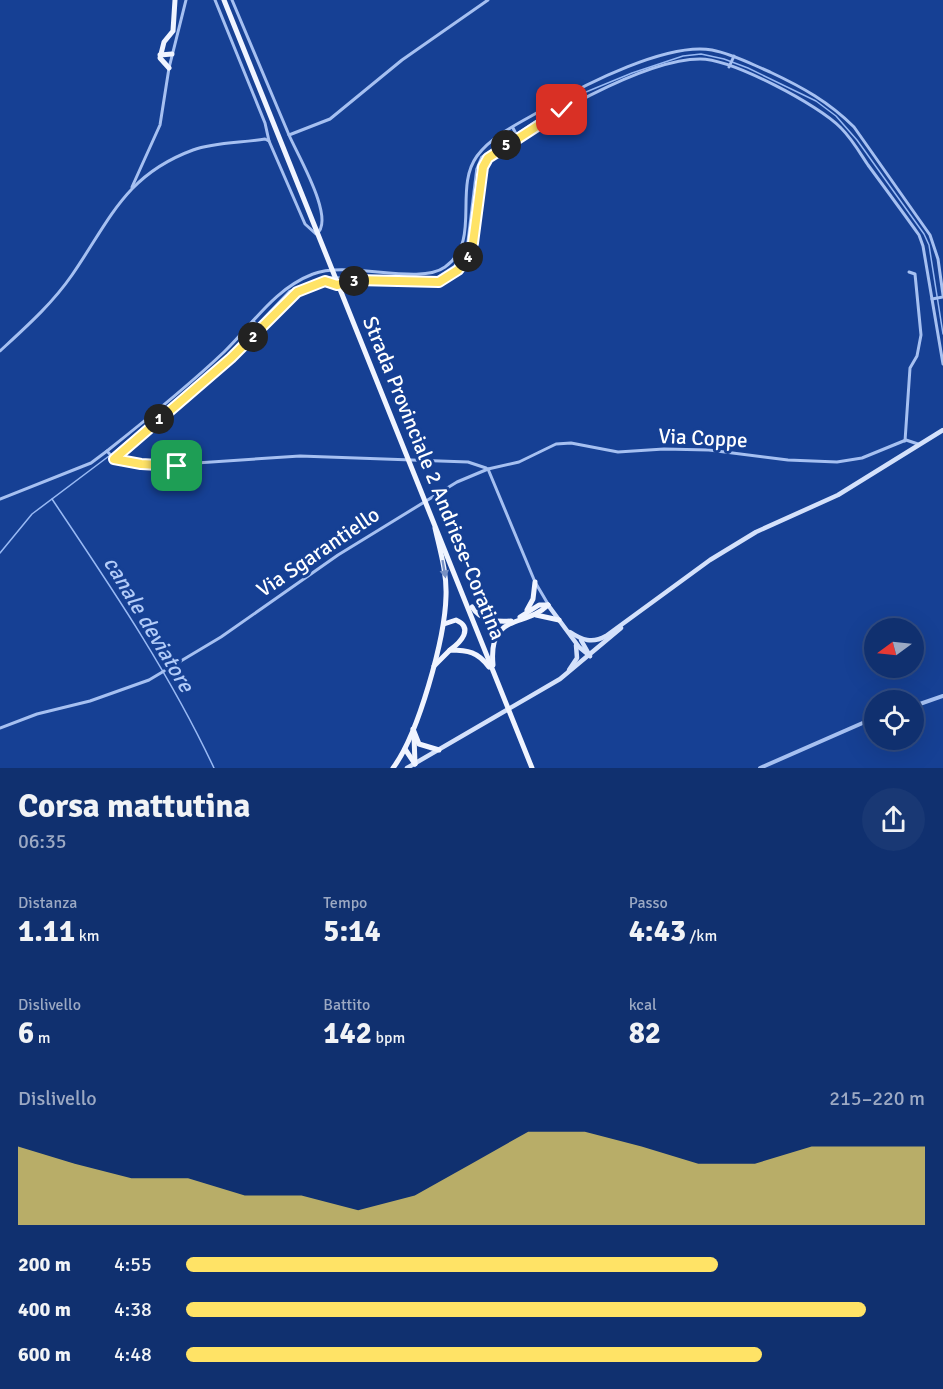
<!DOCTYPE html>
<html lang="it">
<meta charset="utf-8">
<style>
body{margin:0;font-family:Signika,sans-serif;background:#193874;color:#f1f3f6;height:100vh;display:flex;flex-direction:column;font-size:22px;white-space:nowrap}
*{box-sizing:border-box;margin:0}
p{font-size:20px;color:#9ca9c3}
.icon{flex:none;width:33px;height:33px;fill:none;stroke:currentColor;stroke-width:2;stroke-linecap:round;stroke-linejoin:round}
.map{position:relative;height:768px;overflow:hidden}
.drawer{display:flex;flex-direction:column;background:#10306f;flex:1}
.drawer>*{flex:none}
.needle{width:39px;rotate:255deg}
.fabs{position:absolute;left:864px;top:618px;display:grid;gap:12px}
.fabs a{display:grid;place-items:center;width:60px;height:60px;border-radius:50%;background:#10306f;box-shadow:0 6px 24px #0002,0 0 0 2px #304b82;font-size:30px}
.pin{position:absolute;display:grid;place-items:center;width:51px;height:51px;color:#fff;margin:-26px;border-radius:12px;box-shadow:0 3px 9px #0006}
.km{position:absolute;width:30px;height:30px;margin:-15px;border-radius:50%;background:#222;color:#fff;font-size:16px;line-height:30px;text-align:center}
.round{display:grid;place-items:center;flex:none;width:63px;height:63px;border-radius:32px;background:#193874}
.overview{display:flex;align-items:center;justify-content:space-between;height:102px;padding:0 18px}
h1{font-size:33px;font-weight:700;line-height:45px}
.stats{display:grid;grid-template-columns:repeat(3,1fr);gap:9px;height:102px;padding:6px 18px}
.stats div{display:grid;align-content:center}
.stats b{font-size:30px;font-weight:700}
.stats small{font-size:16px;font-weight:400}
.stats p{font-size:16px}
.chart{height:168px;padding:12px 18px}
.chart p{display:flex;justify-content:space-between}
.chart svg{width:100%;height:108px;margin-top:6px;fill:#ffe366;opacity:.7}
ul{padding:0 18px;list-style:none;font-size:20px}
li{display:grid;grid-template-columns:96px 72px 1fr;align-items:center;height:45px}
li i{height:15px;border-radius:8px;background:#ffe366}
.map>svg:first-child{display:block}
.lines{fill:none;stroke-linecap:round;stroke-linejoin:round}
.stream{stroke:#98b9f4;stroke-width:1.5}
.minor{stroke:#a6c0f1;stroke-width:3}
.tertiary{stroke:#a6c0f1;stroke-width:4}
.secondary{stroke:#d4e1fb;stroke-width:4.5}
.primary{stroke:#f0f4ff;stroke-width:5}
.oneway{fill:#7891c4}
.route-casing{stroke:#fff;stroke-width:12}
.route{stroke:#ffe366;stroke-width:8}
.labels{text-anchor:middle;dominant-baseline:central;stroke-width:6;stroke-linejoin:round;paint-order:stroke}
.street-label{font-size:21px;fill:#fff;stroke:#164094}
.water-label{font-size:22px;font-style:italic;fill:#b2cbf8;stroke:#164094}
</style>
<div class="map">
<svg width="943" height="768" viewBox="0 0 943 768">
<rect width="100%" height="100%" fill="#164094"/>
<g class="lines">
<g class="stream">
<path d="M52,499C111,587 169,672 214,768"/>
<polyline points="0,553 32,514 113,453 228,355 289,291 324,277 425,278 437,277 454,266 467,243 476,169 481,157 569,99 632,73 683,56 701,54 724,59 748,68 816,101 836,116 857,140 924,234 929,245 943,334"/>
</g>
<g class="minor">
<polyline points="215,0 265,123 269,141"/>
<polyline points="232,0 289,135"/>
<polyline points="729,67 734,56"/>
<polyline points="513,128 518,138"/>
<polyline points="132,187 160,125 169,68 186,0"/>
<polyline points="932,299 943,297"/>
<polyline points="253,321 261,330"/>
<path d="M0,351C26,327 52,304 72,275C110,220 125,175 193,150C215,142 242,143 265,139L269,141L305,224L316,234C337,221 297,154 289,135L330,119L402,60L488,0"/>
<polyline points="905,441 910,368 917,356 921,335 915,274 909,272"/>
<path d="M107,451C146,420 187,387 224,352C253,324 274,289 313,274C347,260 419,286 445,267C482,241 453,189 477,156C493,134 524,121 547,107C585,84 668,42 712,50C733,54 751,64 770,72C802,87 829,102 854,127L930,235L938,259L943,295"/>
<path d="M114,459L231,358L297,292L325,281L337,285L357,280L439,282L458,270L469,257L473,243L483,167L488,158C533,123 644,59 700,59C732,59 819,105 841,128C852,139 860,153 868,165C885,188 902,211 919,235L923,246L943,364"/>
<polyline points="488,469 535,582 548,604"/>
<polyline points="0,499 91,463 107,451 114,459 152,466 300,456 468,462 486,468"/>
<polyline points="0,728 37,714 90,701 149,680 221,637 338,555 457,482 488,469 519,462 556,444 571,443 618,452 664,449 709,450 788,460 837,462 862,458 906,440 918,444"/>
</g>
<g class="tertiary">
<polyline points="914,706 943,696"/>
<polyline points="760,768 874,718"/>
</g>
<g class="secondary">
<polyline points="548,605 579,647 590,656"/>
<path d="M570,632C582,640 592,644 606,636L710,560L756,532L838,495L943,430"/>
<polyline points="581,640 590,656"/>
<polyline points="569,670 577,658 576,645"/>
<polyline points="407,768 560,679 621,628"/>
</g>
<g class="primary">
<polyline points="224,0 532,768"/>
<polyline points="160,55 172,54"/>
<polyline points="169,68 160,58 164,42 173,31 175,0"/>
<path d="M472,607C481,621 496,622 511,621"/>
<polyline points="527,610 533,599 535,582"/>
<polyline points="536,615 559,620"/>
<polyline points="520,617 539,605 548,605"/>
<path d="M444,624L456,620C474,628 461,642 450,650"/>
<path d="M493,665C488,612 525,628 548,605"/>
<path d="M434,666L450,650C468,650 478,652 489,667"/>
<polyline points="413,729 419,744 439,750"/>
<polyline points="414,736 415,764"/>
<polyline points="405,749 415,764"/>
<path d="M393,768C418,735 445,639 446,596C447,573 440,550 435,528"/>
</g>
</g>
<defs><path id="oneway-solid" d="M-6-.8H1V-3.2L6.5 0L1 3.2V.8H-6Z" transform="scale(1.5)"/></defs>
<use class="oneway" href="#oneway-solid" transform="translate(444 569) rotate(80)"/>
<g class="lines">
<g class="route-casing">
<polyline id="route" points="177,466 141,464 114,459 231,358 297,292 325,281 337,285 357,280 439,282 458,270 468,257 473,243 483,167 488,158 562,110"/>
</g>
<use href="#route" class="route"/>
</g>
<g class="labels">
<g class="street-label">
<text transform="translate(703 438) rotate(3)">Via Coppe</text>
<text transform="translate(434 478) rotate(68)">Strada Provinciale 2 Andriese-Coratina</text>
<text transform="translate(318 552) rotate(-34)">Via Sgarantiello</text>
</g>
<g class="water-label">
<text transform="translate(149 624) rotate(59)">canale deviatore</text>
</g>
</g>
</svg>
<div class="fabs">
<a><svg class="needle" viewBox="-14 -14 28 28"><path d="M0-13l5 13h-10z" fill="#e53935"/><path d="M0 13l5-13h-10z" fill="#9ca9c3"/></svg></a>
<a><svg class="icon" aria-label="locate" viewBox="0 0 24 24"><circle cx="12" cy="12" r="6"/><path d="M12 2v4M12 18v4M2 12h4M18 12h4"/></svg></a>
</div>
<div class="pin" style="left:177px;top:466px;background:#1e9e55"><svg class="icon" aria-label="arrive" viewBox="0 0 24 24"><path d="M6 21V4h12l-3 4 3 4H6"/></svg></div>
<div class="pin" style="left:562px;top:110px;background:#d93025"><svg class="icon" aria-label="check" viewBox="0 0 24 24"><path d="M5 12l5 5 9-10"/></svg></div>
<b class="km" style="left:159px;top:419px">1</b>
<b class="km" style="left:253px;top:337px">2</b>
<b class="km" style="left:354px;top:281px">3</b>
<b class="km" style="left:468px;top:257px">4</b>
<b class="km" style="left:506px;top:145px">5</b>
</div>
<section class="drawer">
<div class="overview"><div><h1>Corsa mattutina</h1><p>06:35</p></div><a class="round"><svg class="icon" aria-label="share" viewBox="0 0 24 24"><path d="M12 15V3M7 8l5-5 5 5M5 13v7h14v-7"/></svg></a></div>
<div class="stats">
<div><p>Distanza</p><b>1.11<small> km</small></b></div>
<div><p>Tempo</p><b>5:14</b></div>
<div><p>Passo</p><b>4:43<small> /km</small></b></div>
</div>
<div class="stats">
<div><p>Dislivello</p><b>6<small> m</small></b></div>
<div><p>Battito</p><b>142<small> bpm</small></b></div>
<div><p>kcal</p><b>82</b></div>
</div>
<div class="chart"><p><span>Dislivello</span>215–220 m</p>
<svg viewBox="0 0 160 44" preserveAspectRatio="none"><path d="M0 44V12L10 19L20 25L30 25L40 32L50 32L60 38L70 32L80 19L90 6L100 6L110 12L120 19L130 19L140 12L150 12L160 12V44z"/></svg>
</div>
<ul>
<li><b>200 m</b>4:55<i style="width:72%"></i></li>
<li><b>400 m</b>4:38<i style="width:92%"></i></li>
<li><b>600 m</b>4:48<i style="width:78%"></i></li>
</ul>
</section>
